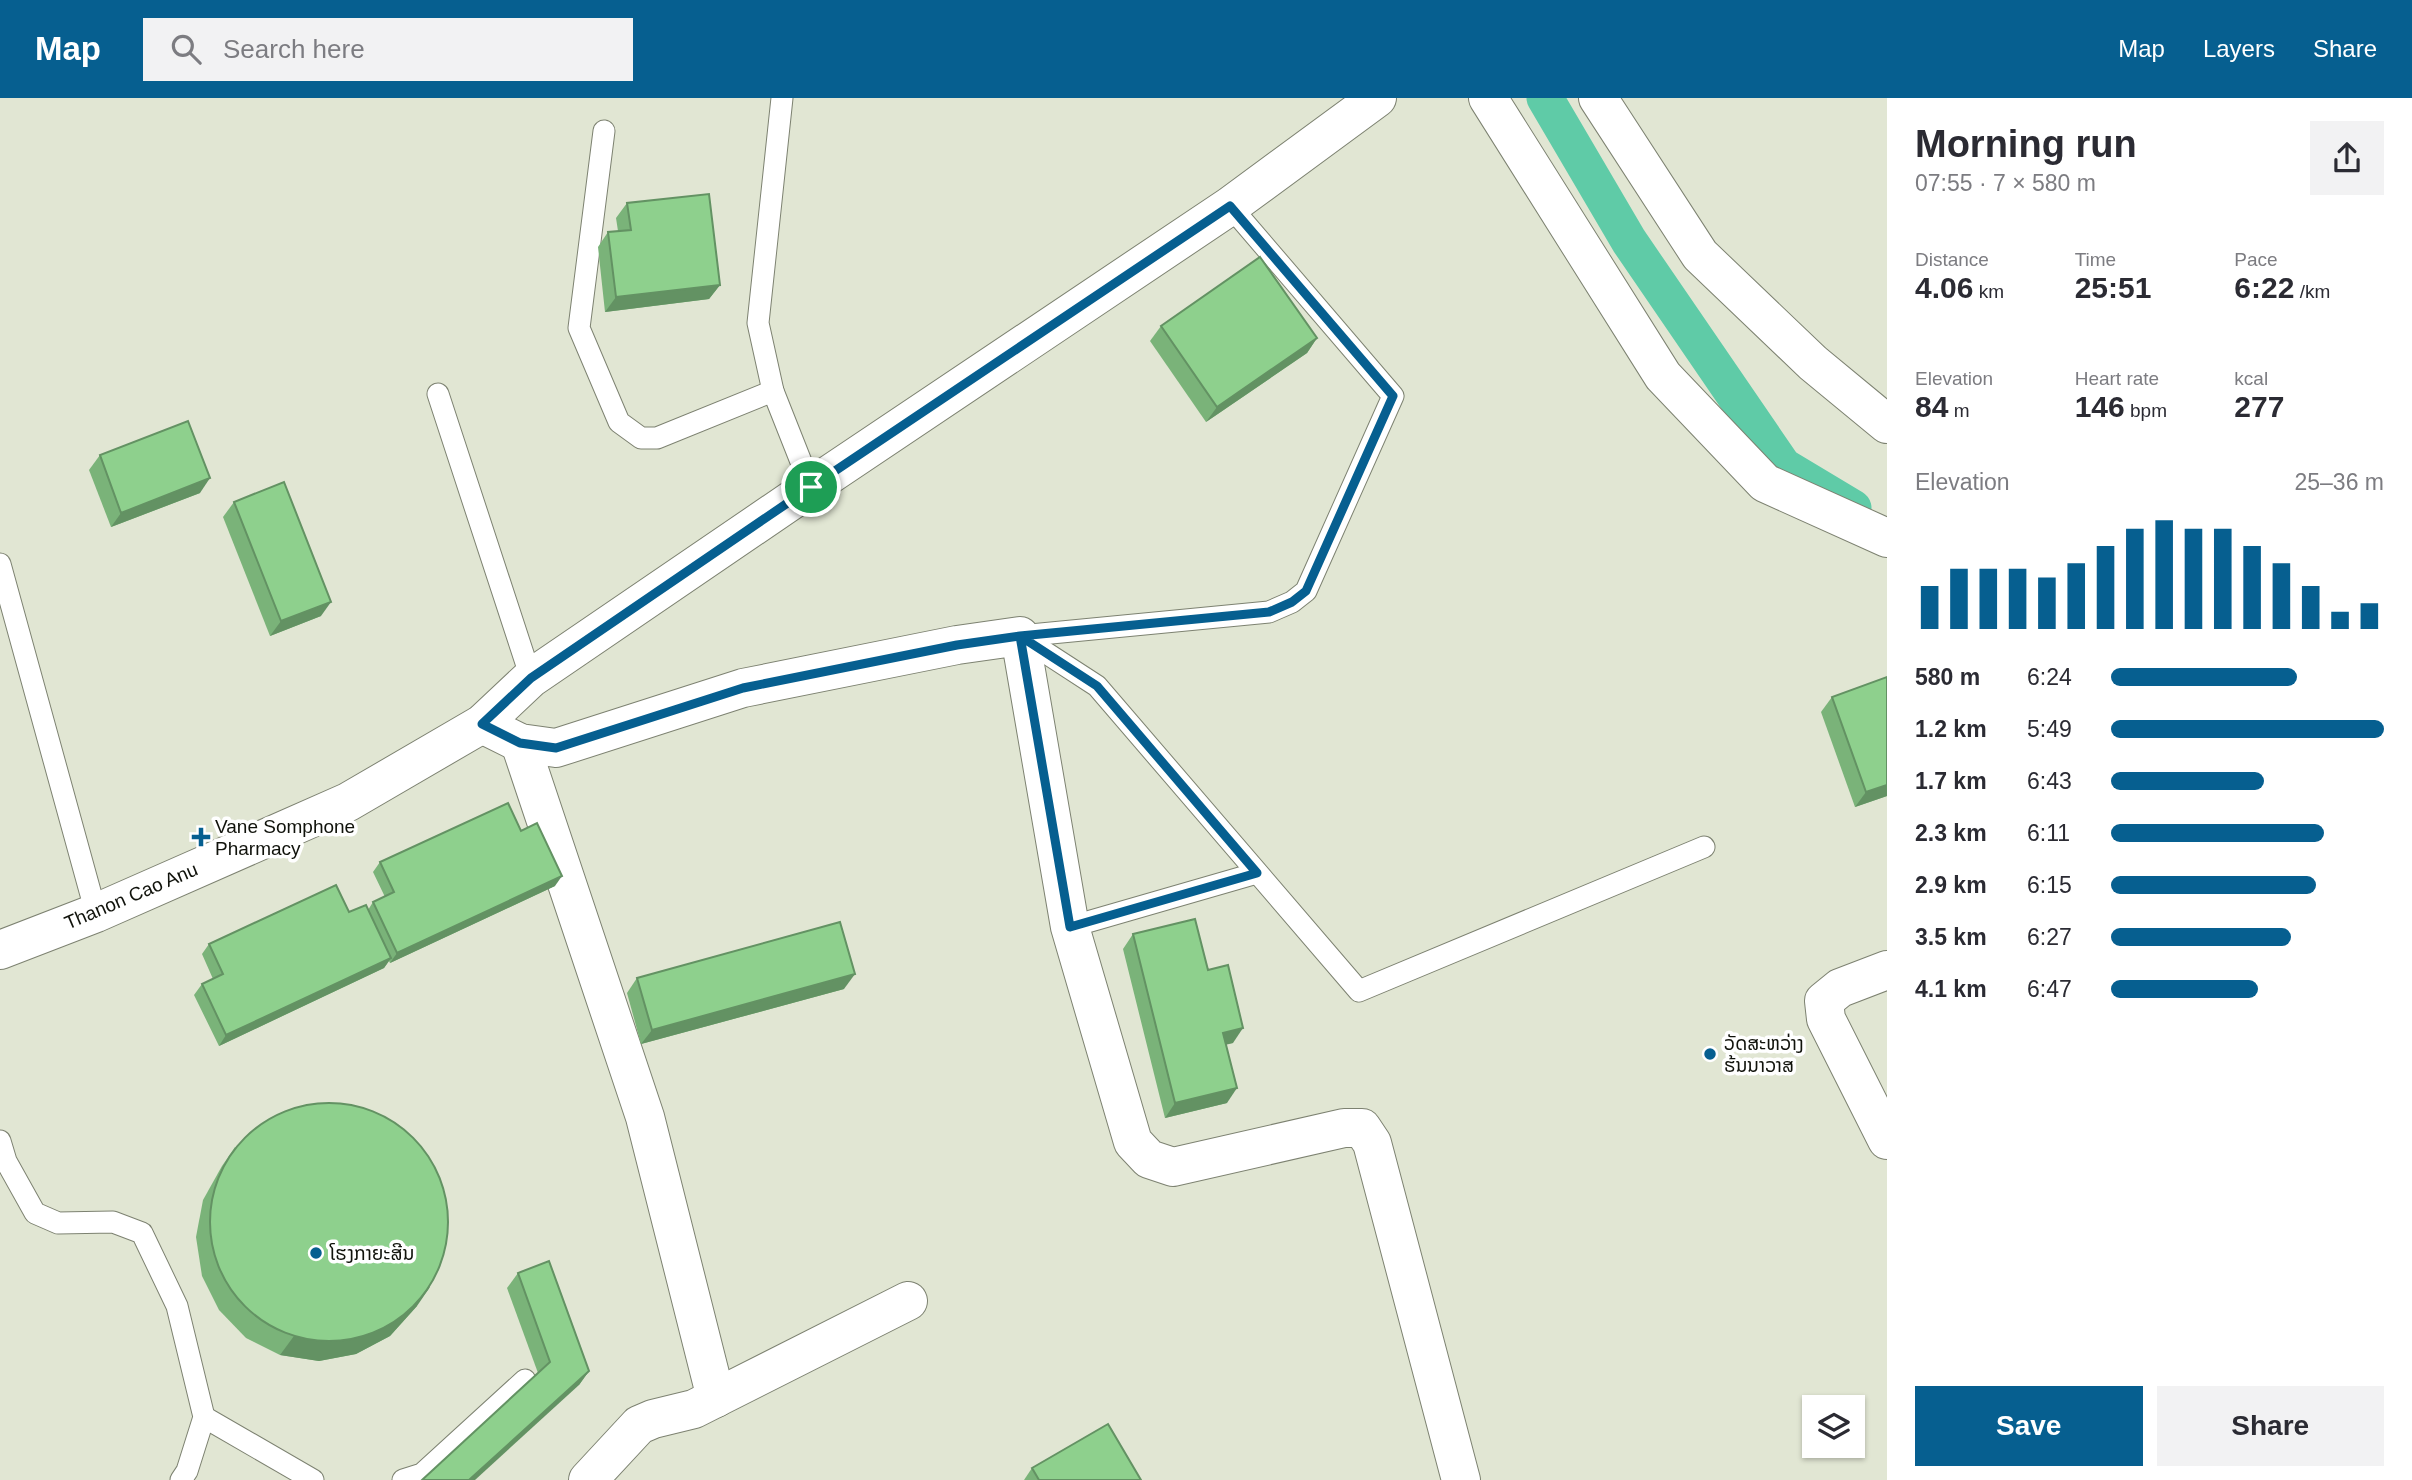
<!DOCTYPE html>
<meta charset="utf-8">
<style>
body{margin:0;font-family:Arial,"Noto Sans Lao",sans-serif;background:#f2f2f3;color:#2b2b33;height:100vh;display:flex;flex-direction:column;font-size:26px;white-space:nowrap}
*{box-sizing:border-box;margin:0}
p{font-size:23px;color:#7c7c81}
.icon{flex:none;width:38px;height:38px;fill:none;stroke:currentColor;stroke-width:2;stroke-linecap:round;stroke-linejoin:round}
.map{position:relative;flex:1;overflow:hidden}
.drawer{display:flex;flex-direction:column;background:#fff;width:525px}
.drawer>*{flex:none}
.buttons{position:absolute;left:1802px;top:1297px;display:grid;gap:14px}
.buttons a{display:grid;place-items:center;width:63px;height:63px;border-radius:0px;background:#fff;box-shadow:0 2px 5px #0004;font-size:35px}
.pin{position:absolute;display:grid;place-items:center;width:60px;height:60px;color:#fff;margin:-30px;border:4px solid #fff;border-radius:50%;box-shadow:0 2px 7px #0007}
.round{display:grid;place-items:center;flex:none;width:74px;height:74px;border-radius:0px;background:#f2f2f3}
.headline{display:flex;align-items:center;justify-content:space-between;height:119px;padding:0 28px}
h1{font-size:38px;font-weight:800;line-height:52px}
.metrics{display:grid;grid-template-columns:repeat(3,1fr);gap:10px;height:119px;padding:7px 28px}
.metrics div{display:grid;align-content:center}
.metrics b{font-size:30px;font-weight:800}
.metrics small{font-size:19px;font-weight:400}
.metrics p{font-size:19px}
.chart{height:196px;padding:14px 28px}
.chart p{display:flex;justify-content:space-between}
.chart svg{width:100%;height:126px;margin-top:7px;stroke:#065f90;stroke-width:6}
.button{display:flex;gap:14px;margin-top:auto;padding:14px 28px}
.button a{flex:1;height:80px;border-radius:0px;background:#065f90;color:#fff;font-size:28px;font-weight:800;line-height:80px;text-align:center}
.button a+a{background:#f2f2f3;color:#2b2b33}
ul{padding:0 28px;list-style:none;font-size:23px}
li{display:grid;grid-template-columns:112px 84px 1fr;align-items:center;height:52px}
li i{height:18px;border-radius:9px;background:#065f90}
header{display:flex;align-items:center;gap:42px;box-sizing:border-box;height:98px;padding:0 35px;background:#065f90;color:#fff}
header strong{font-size:33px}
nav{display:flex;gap:38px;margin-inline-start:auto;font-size:24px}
.search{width:490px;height:63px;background:#f2f2f3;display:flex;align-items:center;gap:18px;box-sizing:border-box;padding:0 24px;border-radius:0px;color:#7c7c81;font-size:26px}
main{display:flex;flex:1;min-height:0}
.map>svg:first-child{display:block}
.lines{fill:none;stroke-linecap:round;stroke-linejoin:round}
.canal{stroke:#5fcba7;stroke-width:37}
.service-casing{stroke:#7d8271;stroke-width:23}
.minor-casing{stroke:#7d8271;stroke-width:40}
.tertiary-casing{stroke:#7d8271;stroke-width:40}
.service{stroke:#fff;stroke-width:21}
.minor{stroke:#fff;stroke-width:38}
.tertiary{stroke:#fff;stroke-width:38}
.wall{fill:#7ab379}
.shaded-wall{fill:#639263}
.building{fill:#8ed08d;stroke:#639263;stroke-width:2}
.route-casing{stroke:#fff;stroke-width:14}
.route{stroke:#065f90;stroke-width:9}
.poi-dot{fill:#065f90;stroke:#fff;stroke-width:2.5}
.labels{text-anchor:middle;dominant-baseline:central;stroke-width:7;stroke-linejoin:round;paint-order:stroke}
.poi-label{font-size:19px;fill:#10120b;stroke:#fff;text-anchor:start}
.street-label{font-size:19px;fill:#10120b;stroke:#fff}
</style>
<header>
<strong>Map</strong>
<div class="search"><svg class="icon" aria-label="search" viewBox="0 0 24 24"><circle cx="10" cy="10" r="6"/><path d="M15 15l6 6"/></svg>Search here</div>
<nav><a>Map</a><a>Layers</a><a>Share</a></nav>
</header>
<main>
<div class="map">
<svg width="1887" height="1382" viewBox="0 0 1887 1382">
<rect width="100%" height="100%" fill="#e1e6d3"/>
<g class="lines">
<polyline class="canal" points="1545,0 1629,143 1783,368 1853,410"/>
<g class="service-casing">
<g id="service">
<polyline points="782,0 758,225 773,293 811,389"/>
<polyline points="604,33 579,230 619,324 641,340 657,340 773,293"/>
<polyline points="438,296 531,580"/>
<polyline points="0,466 96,815"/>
<polyline points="1020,538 1097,588 1359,893 1704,749"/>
<polyline points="1020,538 1269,514 1292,504 1306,493 1393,298 1230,108"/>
<polyline points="1070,829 1257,775"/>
<polyline points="0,1043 6,1063 35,1115 58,1125 113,1124 142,1135 177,1208 204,1319 187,1373 181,1382"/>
<polyline points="204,1319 313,1382"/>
<polyline points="403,1382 422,1376 525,1282"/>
</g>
</g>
<g class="minor-casing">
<g id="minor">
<polyline points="1488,0 1663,278 1765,385 1887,440"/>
<polyline points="1598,0 1700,157 1813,265 1887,326"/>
<polyline points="482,626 520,645 556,650 743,590 957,547 1020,538 1070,829 1133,1044 1149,1061 1173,1069 1344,1030 1362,1030 1372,1045 1461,1382"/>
<polyline points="520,645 645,1019 716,1300"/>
<polyline points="1887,872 1840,890 1824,903 1826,921 1887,1042"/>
<polyline points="588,1382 639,1327 653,1321 694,1311 908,1203"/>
</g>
</g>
<g class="tertiary-casing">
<polyline id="tertiary" points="0,852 96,815 348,704 482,626 531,580 811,389 1230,108 1377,0"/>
</g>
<use href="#service" class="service"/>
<use href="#minor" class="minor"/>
<use href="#tertiary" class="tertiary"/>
</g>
<g class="wall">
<polygon points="627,105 720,187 709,201 605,214 598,149 608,134 618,133 616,120"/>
<polygon points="1161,228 1317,240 1307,255 1206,324 1150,243"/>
<polygon points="100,357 200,395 111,429 89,372"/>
<polygon points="234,404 321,518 270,538 223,419"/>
<polygon points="1887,579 1887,698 1855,709 1821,614 1832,599"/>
<polygon points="521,733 555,788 390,865 389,863 384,870 219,948 194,897 202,886 213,881 202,856 209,846 349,814 368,812 373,804 385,799 373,774 380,764"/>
<polygon points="1133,836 1208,872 1233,945 1226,946 1227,1005 1165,1020 1123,851"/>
<polygon points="637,880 844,891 641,946 627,895"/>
<polygon points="235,1049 417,1208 390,1238 356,1256 319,1263 280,1257 246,1240 219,1212 202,1178 196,1139 203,1102 222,1068"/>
<polygon points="518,1175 589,1273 579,1287 538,1275 507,1190"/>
<polygon points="1032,1370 1141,1382 1024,1382"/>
</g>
<g class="shaded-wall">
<polygon points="720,187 709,201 605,214 616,199"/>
<polygon points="1317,240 1307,255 1206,324 1217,309"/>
<polygon points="210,380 200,395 111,429 121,415"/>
<polygon points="331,504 321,518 270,538 281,523"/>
<polygon points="1887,687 1887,698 1855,709 1866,694"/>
<polygon points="562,778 555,788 390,865 397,855"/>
<polygon points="391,860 384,870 219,948 226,937"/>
<polygon points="855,876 844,891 641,946 652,932"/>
<polygon points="1243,930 1233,945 1213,950 1223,935"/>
<polygon points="1237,990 1227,1005 1165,1020 1175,1005"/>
<polygon points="430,1189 417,1208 390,1238 356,1256 319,1263 280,1257 294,1238"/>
<polygon points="589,1273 579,1287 475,1382 469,1382"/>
</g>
<g class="building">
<polygon points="709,96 720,187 616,199 608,134 631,132 627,105"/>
<polygon points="1260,159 1317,240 1217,309 1161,228"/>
<polygon points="188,323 210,380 121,415 100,357"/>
<polygon points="284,384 331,504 281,523 234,404"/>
<polygon points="1887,579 1887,687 1866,694 1832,599"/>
<polygon points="508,705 521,733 537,725 562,778 397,855 373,804 394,794 380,764"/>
<polygon points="336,787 349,814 366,807 391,860 226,937 202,886 223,876 209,846"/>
<polygon points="1195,821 1208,872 1228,867 1243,930 1223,935 1237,990 1175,1005 1133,836"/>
<polygon points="840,824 855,876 652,932 637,880"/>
<circle cx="329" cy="1124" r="119"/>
<polygon points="549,1163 589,1273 469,1382 422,1382 550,1264 518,1175"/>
<polygon points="1108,1326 1141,1382 1039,1382 1032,1370"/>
</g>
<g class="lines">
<g class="route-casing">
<polyline id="route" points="811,389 531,580 482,626 520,645 556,650 743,590 957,547 1020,538 1070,829 1257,775 1097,588 1020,538 1269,514 1292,504 1306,493 1393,298 1230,108 811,389"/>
</g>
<use href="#route" class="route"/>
</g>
<g class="poi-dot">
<path d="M197.5 728.5h7v7h7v7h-7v7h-7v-7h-7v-7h7z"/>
<circle cx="1710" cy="956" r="7"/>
<circle cx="316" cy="1155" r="7"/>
</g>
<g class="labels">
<g class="poi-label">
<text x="215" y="728">Vane Somphone<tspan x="215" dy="22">Pharmacy</tspan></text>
<text x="1724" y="945">ວັດສະຫວ່າງ<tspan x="1724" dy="22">ຮ້ນນາວາສ</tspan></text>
<text x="330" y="1155">ໂຮງກາຍະສີນ</text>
</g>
<g class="street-label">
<text transform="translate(131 798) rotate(-23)">Thanon Cao Anu</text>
</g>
</g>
</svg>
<div class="buttons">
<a><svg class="icon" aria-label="layers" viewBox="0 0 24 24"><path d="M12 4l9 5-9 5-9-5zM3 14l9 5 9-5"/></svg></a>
</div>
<div class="pin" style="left:811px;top:389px;background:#1e9e55"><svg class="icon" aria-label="arrive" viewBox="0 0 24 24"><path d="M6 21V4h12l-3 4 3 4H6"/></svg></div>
</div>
<section class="drawer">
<div class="headline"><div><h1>Morning run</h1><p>07:55 · 7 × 580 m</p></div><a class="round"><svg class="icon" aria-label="share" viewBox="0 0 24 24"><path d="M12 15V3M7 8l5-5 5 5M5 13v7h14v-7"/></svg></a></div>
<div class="metrics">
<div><p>Distance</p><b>4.06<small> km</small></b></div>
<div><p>Time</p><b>25:51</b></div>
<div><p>Pace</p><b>6:22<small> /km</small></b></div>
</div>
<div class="metrics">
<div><p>Elevation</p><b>84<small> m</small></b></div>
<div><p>Heart rate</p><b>146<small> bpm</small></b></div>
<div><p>kcal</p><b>277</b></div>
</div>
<div class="chart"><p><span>Elevation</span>25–36 m</p>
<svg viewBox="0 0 160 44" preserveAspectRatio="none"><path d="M5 44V29M15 44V23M25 44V23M35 44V23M45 44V26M55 44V21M65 44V15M75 44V9M85 44V6M95 44V9M105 44V9M115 44V15M125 44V21M135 44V29M145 44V38M155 44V35"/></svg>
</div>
<ul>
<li><b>580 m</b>6:24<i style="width:68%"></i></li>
<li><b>1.2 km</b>5:49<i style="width:100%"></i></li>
<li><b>1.7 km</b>6:43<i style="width:56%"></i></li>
<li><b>2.3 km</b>6:11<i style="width:78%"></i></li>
<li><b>2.9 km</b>6:15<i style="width:75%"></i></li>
<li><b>3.5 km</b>6:27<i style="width:66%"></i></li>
<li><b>4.1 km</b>6:47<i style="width:54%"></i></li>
</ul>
<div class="button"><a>Save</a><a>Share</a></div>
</section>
</main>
